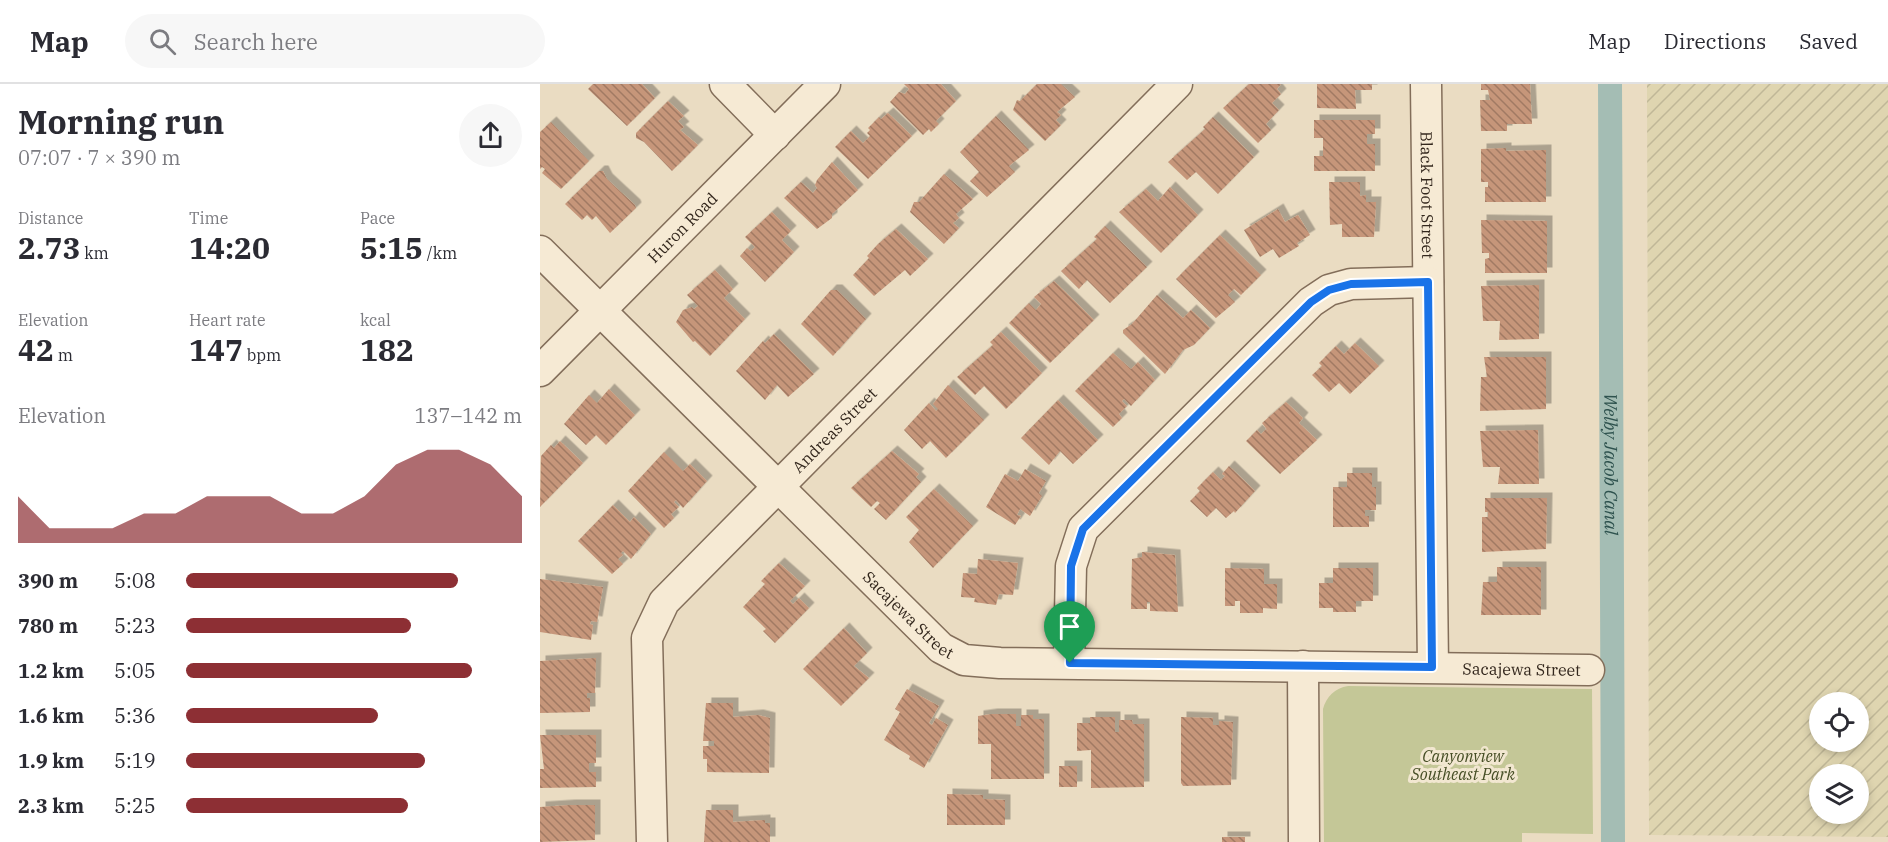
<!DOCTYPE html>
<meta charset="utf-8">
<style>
body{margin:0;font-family:"IBM Plex Serif",serif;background:#f7f7f7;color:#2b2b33;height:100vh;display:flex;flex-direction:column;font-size:22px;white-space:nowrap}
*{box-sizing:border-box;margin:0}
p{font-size:20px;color:#7c7c81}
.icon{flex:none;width:33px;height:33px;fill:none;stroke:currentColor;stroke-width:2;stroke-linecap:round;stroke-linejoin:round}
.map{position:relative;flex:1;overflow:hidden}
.drawer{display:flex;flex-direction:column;background:#fff;width:540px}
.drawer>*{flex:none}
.tools{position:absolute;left:1269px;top:608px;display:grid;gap:12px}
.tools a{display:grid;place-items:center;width:60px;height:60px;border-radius:50%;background:#fff;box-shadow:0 3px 9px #0003;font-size:30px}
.pin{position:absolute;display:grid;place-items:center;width:51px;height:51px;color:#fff;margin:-62px -26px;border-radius:50% 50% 50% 0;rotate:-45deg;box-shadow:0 0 6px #0007}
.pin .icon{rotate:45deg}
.round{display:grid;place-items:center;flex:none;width:63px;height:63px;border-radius:32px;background:#f7f7f7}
.headline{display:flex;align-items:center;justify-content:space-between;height:102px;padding:0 18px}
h1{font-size:33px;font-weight:700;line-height:45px}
.figures{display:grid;grid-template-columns:repeat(3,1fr);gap:9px;height:102px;padding:6px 18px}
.figures div{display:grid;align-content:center}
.figures b{font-size:30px;font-weight:700}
.figures small{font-size:16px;font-weight:400}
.figures p{font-size:16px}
.chart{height:168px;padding:12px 18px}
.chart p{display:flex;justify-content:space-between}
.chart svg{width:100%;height:108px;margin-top:6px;fill:#8d2f34;opacity:.7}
ul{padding:0 18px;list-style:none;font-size:20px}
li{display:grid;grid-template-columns:96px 72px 1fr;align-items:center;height:45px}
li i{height:15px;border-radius:8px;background:#8d2f34}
header{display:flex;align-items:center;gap:36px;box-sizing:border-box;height:84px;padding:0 30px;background:#fff;border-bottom:2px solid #e1e1e2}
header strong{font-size:28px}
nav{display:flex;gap:33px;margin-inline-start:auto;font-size:21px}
.search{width:420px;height:54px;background:#f7f7f7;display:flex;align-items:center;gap:15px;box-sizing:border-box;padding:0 21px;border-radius:33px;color:#7c7c81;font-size:22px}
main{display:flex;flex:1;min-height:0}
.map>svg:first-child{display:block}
.farmland{fill:url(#farmland-furrows);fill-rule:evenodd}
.green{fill:#c4c797}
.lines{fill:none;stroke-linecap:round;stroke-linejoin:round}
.canal{stroke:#a4bdb4;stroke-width:24}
.building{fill:url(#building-back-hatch);filter:url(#shadow)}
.minor-casing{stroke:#836e5a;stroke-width:33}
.minor{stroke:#f6ead4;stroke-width:30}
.route-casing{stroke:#fff;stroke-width:12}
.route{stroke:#1a73e8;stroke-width:8}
.labels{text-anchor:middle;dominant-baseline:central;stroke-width:6;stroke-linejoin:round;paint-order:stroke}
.street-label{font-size:16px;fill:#33271d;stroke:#f2e7d1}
.park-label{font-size:16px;font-style:italic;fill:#464e25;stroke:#f2e7d1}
.water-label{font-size:18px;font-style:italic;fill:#2e524e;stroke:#f2e7d1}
</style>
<header>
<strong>Map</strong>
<div class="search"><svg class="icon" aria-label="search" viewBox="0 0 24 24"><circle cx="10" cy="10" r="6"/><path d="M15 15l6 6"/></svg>Search here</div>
<nav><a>Map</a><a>Directions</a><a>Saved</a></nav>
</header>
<main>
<section class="drawer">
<div class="headline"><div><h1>Morning run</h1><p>07:07 · 7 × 390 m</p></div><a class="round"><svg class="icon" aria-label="share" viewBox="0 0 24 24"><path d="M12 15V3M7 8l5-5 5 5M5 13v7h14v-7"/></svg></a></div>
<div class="figures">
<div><p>Distance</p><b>2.73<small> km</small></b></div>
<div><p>Time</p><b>14:20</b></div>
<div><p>Pace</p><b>5:15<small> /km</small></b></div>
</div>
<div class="figures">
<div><p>Elevation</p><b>42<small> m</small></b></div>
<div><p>Heart rate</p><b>147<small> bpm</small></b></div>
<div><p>kcal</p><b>182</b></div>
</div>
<div class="chart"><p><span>Elevation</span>137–142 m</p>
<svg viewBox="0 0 160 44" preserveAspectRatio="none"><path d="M0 44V25L10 38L20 38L30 38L40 32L50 32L60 25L70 25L80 25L90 32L100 32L110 25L120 12L130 6L140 6L150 12L160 25V44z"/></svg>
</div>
<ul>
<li><b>390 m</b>5:08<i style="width:81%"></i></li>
<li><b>780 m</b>5:23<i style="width:67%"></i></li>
<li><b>1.2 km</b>5:05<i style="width:85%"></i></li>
<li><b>1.6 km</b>5:36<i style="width:57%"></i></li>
<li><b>1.9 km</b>5:19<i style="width:71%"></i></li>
<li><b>2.3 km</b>5:25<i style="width:66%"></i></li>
</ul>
</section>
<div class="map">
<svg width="1348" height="758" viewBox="0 0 1348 758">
<defs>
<pattern id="farmland-furrows" width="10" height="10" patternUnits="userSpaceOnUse" patternTransform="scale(1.5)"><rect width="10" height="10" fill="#dfd5b0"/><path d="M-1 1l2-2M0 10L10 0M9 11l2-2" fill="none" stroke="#c0b797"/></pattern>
<pattern id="building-back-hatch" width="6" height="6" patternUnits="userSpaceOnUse" patternTransform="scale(1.5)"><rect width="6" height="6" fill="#c6967a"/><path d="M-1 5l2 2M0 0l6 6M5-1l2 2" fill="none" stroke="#a17a63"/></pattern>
<filter id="shadow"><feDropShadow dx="5.5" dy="-5.5" stdDeviation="0" flood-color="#0004"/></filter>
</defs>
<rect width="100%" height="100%" fill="#eadcc2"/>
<path class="farmland" d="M1107,0H1348V753L1109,751ZM1280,618H1318V657H1280ZM1280,690H1318V729H1280Z"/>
<path class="green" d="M808,602L1052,605L1053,750L982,749V758H784L783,625C786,613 795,604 808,602Z"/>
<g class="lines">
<path class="canal" id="s1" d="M1070,0L1073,758"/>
</g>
<g class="building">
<polygon points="53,0 102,0 115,14 87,42 48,5"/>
<polygon points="364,0 401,0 416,17 396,37 399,40 391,48 389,45 383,51 350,18 359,8 365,10 369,5"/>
<polygon points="497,0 521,0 535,13 517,28 521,31 516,36 521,41 505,57 473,26 477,16 480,17"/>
<polygon points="709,0 741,0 737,5 741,10 732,19 739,26 726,40 731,46 718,59 683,24"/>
<polygon points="777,0 832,0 832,6 815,6 816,25 777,24"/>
<polygon points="941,0 990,0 992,40 967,40 967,47 941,47 940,16 950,16 948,6 941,6"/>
<polygon points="128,17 144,32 138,37 144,43 140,46 158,61 132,87 104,58 96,54 96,49"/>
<polygon points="348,29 372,52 328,95 295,63 311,47 323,59 330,52 327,49 330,46 328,44 339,33 341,35"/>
<polygon points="456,32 489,66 469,82 475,88 447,113 430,97 439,88 420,68"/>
<polygon points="673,33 714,73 678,110 656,88 647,96 628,78 665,45 663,43"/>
<polygon points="774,36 835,36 835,50 827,50 827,60 835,60 835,87 774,87 774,72 783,72 783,54 774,54"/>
<polygon points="11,38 49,77 21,105 2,89 5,85 2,83 0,85 0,48"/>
<polygon points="966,64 966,67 1006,66 1006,118 945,118 945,103 948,103 948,98 941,98 941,65"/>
<polygon points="292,78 318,106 292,130 292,134 277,145 244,114 261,98 273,109 277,104 275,101 277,96"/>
<polygon points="59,87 63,87 67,95 95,121 96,124 70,149 56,132 52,136 47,131 42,136 25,120"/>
<polygon points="404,90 433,115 416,130 419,134 413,139 419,144 404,160 370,128 374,118 379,118"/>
<polygon points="789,98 820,98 820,112 826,111 826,118 836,118 834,153 802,153 802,140 790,141"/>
<polygon points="630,103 658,131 621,169 579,128 606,105 618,117"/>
<polygon points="738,125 745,138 758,131 770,151 757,159 759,162 739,174 733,165 720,173 704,146"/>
<polygon points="232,128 251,147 242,156 254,168 225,198 200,172 207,164 211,167 215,163 205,153"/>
<polygon points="941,136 1007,137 1007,189 945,189 945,175 949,174 949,169 942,169"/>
<polygon points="565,142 607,183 570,219 547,196 539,205 521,187 557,155 554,153"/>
<polygon points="356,145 388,175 370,192 365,186 334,212 313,191 329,174 327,172 338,160"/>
<polygon points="680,151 721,191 701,211 694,205 688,211 695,218 676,234 636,195"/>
<polygon points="175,186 193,205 184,214 205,235 170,272 155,257 153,258 136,238 143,226 152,223 154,225 158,222 147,211"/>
<polygon points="514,197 554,236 510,279 469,239 489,219 496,226 501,220 494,213"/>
<polygon points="999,201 999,255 959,256 960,237 943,237 941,202"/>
<polygon points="291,206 297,206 326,235 293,272 261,240"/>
<polygon points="617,211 643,234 651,226 670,244 654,261 643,266 625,290 583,249 583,246 592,240"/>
<polygon points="461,248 502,289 466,325 444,302 435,311 417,293 453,261 450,258"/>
<polygon points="234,250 274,290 248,313 237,301 225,316 196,287 223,257 225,259"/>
<polygon points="815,259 839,282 810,310 799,299 789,308 772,291 782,282 779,279 796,262 804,270"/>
<polygon points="573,269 591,285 598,278 615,296 591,322 584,315 582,317 587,322 579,330 582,334 573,343 535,307"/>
<polygon points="944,273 1006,273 1006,325 940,327 941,293 947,293"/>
<polygon points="408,301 444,336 406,374 390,357 382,365 364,346 389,319 396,327 398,325 393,320"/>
<polygon points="69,305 95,331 66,361 56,351 46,361 24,340 49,311 57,319"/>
<polygon points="518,316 558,356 533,380 520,367 509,381 481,354"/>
<polygon points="746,318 763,334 759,339 777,356 740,390 706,357 717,346 721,350 726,345 728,347 722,339"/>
<polygon points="998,346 999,400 958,400 960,383 943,383 940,347"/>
<polygon points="20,357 43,379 0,423 1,372 11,361 14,364"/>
<polygon points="352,367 379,390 376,393 381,398 346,436 334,425 340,419 337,417 331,423 311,404"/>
<polygon points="124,368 143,387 150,380 167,397 143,424 136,416 134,418 139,423 131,430 134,434 124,444 88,407"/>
<polygon points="689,382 715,407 695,429 694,427 686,434 676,424 667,433 650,417 660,407 657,404 673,388 681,396 685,392 682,390"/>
<polygon points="485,385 506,397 499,409 502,412 490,432 480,425 477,431 481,432 475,441 446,423 465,390 478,397"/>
<polygon points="807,389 832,389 832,403 836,403 836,426 825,426 825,432 829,432 829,443 793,443 793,403 807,403"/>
<polygon points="394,405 433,442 393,484 369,458 379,446 366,433"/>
<polygon points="945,414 1007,414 1006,465 942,468 942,433 948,433 948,428 945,428"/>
<polygon points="73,421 90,438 94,433 111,450 91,475 83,467 81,469 83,471 78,475 83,480 72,490 38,457"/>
<polygon points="602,468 635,471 638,528 610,527 610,518 607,518 607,525 591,525 592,475 602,473"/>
<polygon points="438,475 478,479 473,511 459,510 456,521 434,518 435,514 421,513 423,489 437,490"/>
<polygon points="239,479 265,502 250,517 253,520 259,514 269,524 235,559 223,547 226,545 203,523 225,500 221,497"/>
<polygon points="957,483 1001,483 1001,531 941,531 943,498 957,498"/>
<polygon points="685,484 724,485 724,500 737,500 737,525 723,524 723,529 700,529 700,517 695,517 695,522 685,522"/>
<polygon points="793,484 833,484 833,517 816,517 816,528 793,528 793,524 779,524 779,499 793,499"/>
<polygon points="0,495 63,503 57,538 51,537 50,540 53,541 51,556 0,548"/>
<polygon points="304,544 327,569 314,582 329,594 301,622 263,585"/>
<polygon points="56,574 55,609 47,609 47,614 50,614 50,628 0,629 0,577"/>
<polygon points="367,605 399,622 389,639 392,641 396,634 408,641 384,684 369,675 370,672 344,656 360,628 355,625"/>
<polygon points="166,619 193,619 193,633 218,631 230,634 229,689 167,688 167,675 163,675 163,662 174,662 174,657 163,657"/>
<polygon points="452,630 476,630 476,642 481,642 481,631 493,631 493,635 504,635 504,695 451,695 451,660 438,660 438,632"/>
<polygon points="550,633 575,633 575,648 579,648 579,636 592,636 593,640 604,640 604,703 551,704 551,666 537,667 537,639 550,639"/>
<polygon points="641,633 673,634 673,641 679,641 679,637 693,638 691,701 643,702 641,699"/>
<polygon points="0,651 56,651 56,679 49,679 49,688 56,688 56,703 0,704 0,685 4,685"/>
<rect x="519" y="682" width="18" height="21"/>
<polygon points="407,710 443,711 443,715 465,716 465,741 407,741"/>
<polygon points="30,721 55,721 55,756 0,758 0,723"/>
<polygon points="166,726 193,726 193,738 225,736 225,739 230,739 230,758 164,758"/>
<rect x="682" y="753" width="23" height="5"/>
</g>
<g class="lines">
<g class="minor-casing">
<g id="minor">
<polyline points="185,0 235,51"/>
<path id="s2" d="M886,0L893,583"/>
<path id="s3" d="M0,167L401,564L424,576L460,579L1049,586"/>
<path id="s4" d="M0,287L285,0"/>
<polyline points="529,579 531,482 543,445 771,218 789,206 811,200 888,198"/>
<polyline points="763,582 764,758"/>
<path id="s5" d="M112,758L107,554L124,518L637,0"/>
</g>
</g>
<use href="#minor" class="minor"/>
</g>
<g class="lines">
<g class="route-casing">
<polygon id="route" points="888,198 892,583 530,579 531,482 543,445 771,218 789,206 811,200"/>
</g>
<use href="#route" class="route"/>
</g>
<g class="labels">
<g class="street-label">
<text stroke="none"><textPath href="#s2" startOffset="111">Black Foot Street</textPath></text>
<text stroke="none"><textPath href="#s4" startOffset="202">Huron Road</textPath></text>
<text stroke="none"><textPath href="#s5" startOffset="486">Andreas Street</textPath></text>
<text stroke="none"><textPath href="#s3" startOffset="518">Sacajewa Street</textPath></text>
<text stroke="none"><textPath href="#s3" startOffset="1148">Sacajewa Street</textPath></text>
</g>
<g class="park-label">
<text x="923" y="672">Canyonview<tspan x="923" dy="18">Southeast Park</tspan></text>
</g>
<g class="water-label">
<text stroke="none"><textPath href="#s1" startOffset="380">Welby Jacob Canal</textPath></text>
</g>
</g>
</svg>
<div class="tools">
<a><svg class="icon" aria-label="locate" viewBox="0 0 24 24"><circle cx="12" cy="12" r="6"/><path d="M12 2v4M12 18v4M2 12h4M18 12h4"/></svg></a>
<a><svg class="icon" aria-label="layers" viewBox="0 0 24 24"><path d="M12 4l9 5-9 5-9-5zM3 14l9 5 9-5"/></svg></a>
</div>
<div class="pin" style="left:530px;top:579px;background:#1e9e55"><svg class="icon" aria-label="arrive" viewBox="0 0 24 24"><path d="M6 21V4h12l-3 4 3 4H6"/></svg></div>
</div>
</main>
